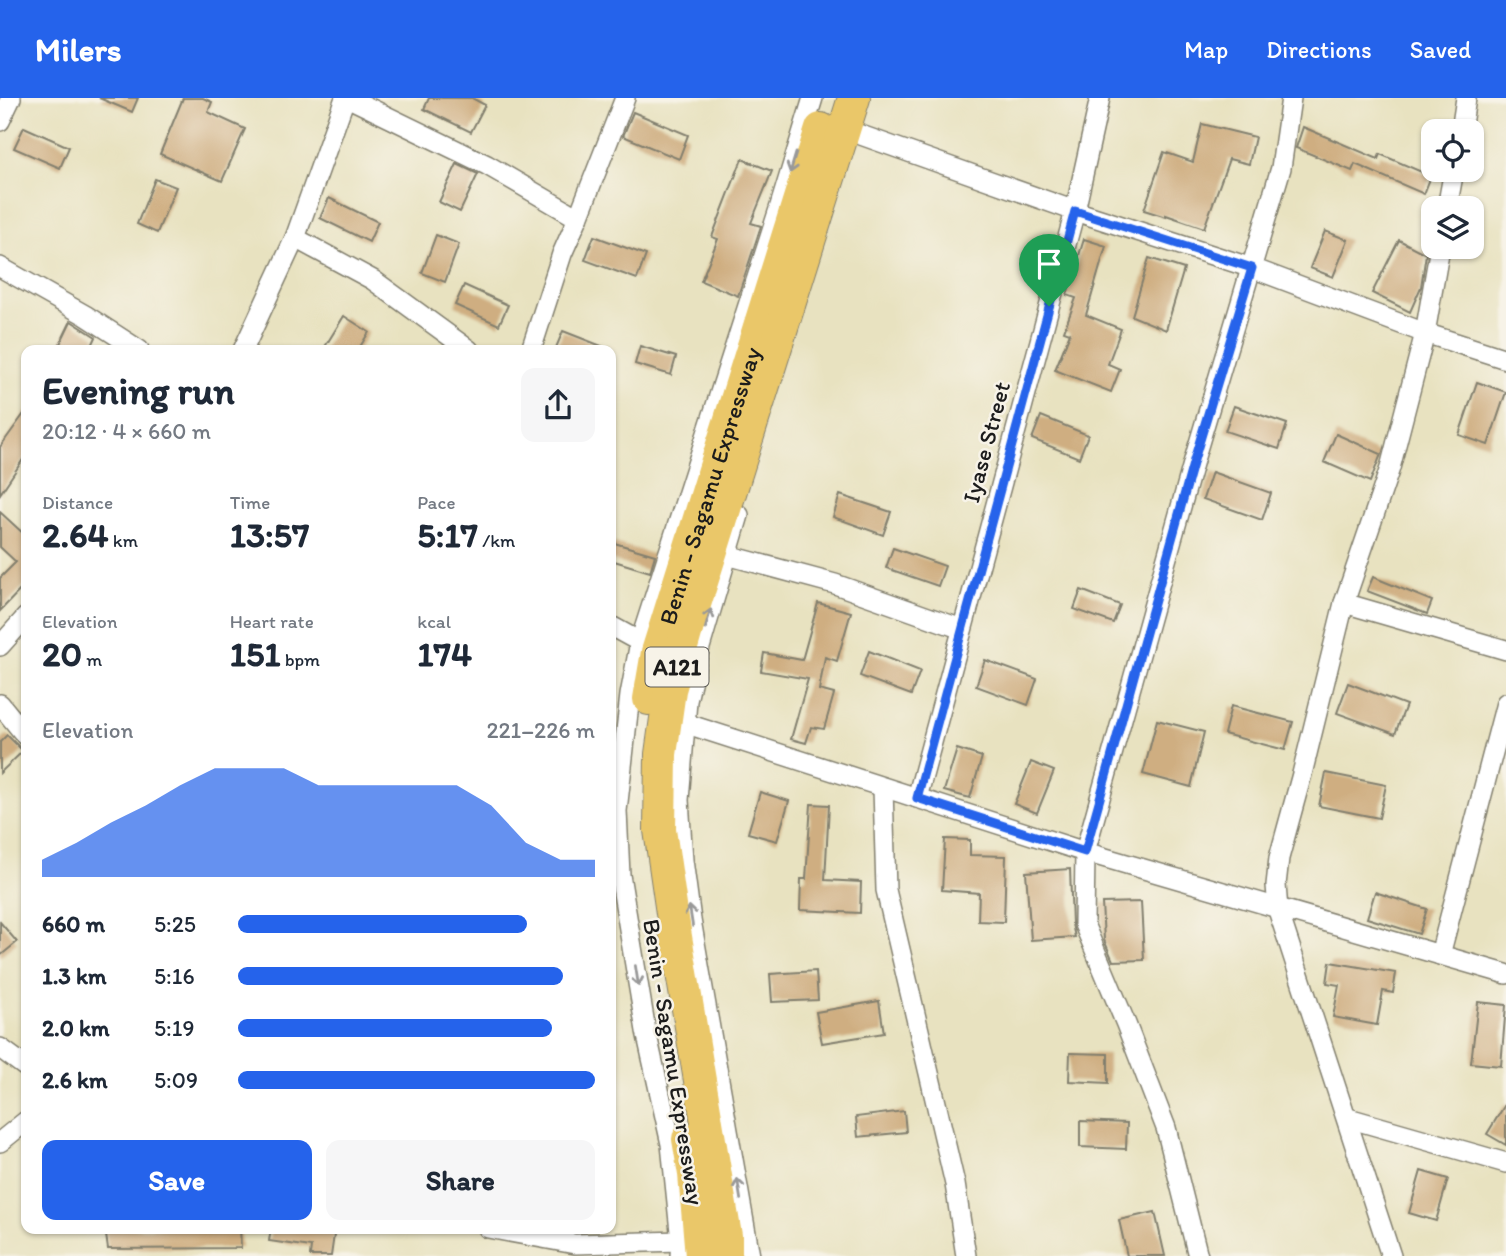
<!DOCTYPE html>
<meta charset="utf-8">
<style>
body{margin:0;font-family:Itim,sans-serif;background:#f6f6f7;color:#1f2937;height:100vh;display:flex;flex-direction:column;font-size:26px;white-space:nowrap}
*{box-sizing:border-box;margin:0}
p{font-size:23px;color:#747a83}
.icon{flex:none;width:38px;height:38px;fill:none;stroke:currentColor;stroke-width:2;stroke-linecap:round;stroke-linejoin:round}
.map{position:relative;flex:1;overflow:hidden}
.details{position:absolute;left:21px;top:247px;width:595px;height:889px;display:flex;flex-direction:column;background:#fff;border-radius:14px;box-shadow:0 2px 5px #0004}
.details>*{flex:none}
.buttons{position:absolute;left:1421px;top:21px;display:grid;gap:14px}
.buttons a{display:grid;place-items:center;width:63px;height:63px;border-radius:14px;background:#fff;box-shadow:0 2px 5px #0004;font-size:35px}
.pin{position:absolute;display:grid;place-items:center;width:60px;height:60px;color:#fff;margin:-72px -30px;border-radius:50% 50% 50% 0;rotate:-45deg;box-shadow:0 0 7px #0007}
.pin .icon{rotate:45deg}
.round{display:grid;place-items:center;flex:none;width:74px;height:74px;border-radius:14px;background:#f6f6f7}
.summary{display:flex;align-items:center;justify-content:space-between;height:119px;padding:0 21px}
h1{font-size:38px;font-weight:700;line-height:52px}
.metrics{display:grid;grid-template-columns:repeat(3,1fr);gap:10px;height:119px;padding:7px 21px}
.metrics div{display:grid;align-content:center}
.metrics b{font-size:35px;font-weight:700}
.metrics small{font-size:19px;font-weight:400}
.metrics p{font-size:19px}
.chart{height:196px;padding:14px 21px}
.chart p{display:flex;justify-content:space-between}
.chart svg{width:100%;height:126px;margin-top:7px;fill:#2563eb;opacity:.7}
.button{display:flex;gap:14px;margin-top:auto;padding:14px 21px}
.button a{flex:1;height:80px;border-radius:14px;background:#2563eb;color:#fff;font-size:28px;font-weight:700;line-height:80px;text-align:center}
.button a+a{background:#f6f6f7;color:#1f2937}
ul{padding:0 21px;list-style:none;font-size:23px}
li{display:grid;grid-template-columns:112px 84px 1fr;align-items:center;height:52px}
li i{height:18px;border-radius:9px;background:#2563eb}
header{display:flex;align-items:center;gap:42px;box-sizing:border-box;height:98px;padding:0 35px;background:#2563eb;color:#fff}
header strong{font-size:33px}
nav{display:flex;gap:38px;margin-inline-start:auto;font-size:24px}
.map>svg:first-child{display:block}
.building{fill:#cfae81}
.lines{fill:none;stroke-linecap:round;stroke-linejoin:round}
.minor-casing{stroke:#827f6e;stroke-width:22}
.trunk-casing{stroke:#827f6e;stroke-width:34}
.minor{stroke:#fff;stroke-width:19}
.trunk{stroke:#eac769;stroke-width:32}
.oneway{stroke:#999}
.route-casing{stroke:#fff;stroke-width:14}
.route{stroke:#2563eb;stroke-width:9}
.labels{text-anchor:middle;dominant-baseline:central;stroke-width:5;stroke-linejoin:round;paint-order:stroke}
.shield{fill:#f7f3e8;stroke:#5e5c59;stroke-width:2}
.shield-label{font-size:23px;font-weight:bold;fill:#1c1c1c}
.street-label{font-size:24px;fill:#1c1c1c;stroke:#f7f3e8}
</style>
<header>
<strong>Milers</strong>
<nav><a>Map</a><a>Directions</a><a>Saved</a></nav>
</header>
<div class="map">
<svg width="1506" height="1158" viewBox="0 0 1506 1158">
<rect width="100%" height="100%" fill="#f7f3e8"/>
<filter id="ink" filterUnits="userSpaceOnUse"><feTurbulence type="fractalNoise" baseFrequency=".0143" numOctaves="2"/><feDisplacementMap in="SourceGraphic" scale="14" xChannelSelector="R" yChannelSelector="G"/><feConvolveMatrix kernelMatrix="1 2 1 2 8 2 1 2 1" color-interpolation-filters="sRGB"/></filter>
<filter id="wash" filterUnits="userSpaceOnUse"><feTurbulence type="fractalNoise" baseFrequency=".00686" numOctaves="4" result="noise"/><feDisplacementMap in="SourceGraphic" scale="28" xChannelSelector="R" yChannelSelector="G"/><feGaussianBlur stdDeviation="1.57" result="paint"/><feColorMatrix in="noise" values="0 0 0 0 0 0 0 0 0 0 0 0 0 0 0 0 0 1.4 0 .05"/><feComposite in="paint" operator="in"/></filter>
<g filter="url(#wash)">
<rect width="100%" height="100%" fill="#e8e2c0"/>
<g id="blocks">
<g class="building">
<polygon points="99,0 138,0 132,14"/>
<polygon points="183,0 203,0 212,4 208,14 245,31 222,83 160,56"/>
<polygon points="429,0 472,0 485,7 471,34 424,11"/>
<polygon points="633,14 688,37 679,61 623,38"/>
<polygon points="1202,26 1255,39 1249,66 1229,61 1204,130 1166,117 1166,119 1144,112 1164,54 1193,64"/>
<polygon points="24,29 69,49 60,70 14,50"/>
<polygon points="1303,29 1378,61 1380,56 1431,78 1424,96 1355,66 1352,73 1296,50"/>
<polygon points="742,61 772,73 751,125 761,128 738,198 701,183 718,141 712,139"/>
<polygon points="457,66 478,76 460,114 439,104"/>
<polygon points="155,81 176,89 157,135 137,126"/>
<polygon points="329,100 378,124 369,144 320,120"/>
<polygon points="1325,133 1348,142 1333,179 1310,170"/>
<polygon points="436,137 459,146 445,184 422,175"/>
<polygon points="594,138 646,157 637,181 585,162"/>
<polygon points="1084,141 1106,148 1086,217 1121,231 1108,266 1120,271 1111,294 1055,272 1070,235 1064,233 1076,200 1067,197"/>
<polygon points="1399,142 1426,156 1421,189 1410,214 1372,195"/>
<polygon points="1149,160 1184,171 1166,232 1132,218"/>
<polygon points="464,187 508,207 499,227 455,207"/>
<polygon points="344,218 369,234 358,252 323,252"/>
<polygon points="71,223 96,239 90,252 57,252"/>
<polygon points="563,233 609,251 609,252 555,252"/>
<polygon points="640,248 676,259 671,277 635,266"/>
<polygon points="1477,284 1506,294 1488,347 1459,337"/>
<polygon points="1234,308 1287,326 1279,351 1225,333"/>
<polygon points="26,313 26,357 0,396 0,349"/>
<polygon points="1041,318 1088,337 1079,360 1032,341"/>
<polygon points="1336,336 1381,356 1370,384 1324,364"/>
<polygon points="1212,374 1271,395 1262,422 1203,401"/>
<polygon points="840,397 891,414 883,437 833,419"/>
<polygon points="0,414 26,438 26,486 0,513 0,480 16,464 0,449"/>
<polygon points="611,444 655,457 650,474 611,462"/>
<polygon points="893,450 945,468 938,488 886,470"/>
<polygon points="1373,479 1432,503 1427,516 1367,493"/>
<polygon points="1081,492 1120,507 1113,525 1074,511"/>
<polygon points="818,505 851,514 837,563 825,559 819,592 834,596 824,631 811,629 806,645 791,641 808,581 761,573 764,555 802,562"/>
<polygon points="869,553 920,573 911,597 860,578"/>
<polygon points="985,562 1037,581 1028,607 976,588"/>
<polygon points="1348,585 1406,607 1395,636 1337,615"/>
<polygon points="1231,608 1293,624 1285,652 1224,636"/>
<polygon points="1157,622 1204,634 1191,689 1143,676"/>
<polygon points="7,637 23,653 0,675 0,644"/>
<polygon points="957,651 982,659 970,700 944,693"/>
<polygon points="1031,664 1054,673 1037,715 1014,706"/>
<polygon points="1326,675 1386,687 1379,720 1319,708"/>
<polygon points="760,694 789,703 777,743 748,735"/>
<polygon points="811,706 829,707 825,782 861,784 860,815 800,812 801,781 806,781"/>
<polygon points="945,741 970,742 970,757 1006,758 1004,824 978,823 979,795 942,792"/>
<polygon points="1070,771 1072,826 1075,839 1031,842 1026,774"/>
<polygon points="1375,794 1427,811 1419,836 1367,820"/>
<polygon points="1141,804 1144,862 1113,863 1104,842 1102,805"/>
<polygon points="0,824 17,844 0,858"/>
<polygon points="1330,864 1396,875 1393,895 1383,893 1377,927 1333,919 1339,887 1327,885"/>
<polygon points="816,873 818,902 772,904 770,876"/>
<polygon points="879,903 884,935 822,945 816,914"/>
<polygon points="1478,904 1506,907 1501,968 1471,965"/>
<polygon points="1070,955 1108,956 1108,985 1069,983"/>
<polygon points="1506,1005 1506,1047 1487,1036"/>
<polygon points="904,1013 906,1034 858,1039 856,1019"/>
<polygon points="1080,1023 1127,1025 1126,1051 1080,1049"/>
<polygon points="1421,1073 1448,1081 1436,1123 1409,1115"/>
<polygon points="1155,1114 1165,1158 1127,1158 1119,1122"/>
<polygon points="105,1130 240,1130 241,1150 108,1151"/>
<polygon points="271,1130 335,1130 331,1158 310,1158 311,1149 269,1143"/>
</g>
</g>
</g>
<g filter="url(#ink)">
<use href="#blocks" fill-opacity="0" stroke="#827f6e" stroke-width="2"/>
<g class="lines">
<g class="minor-casing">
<g id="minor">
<polyline points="349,0 487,67 578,120"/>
<polyline points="0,23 11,0"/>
<polyline points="1461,33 1466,0"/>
<polyline points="858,36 1075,113 1252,170 1425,235 1506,261"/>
<polyline points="1447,110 1454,72"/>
<polyline points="295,140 373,182 469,252"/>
<polyline points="0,169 85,217 139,252"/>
<polyline points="243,252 295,140 345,0"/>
<polyline points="531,252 562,156 578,120 625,0"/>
<polyline points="739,417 696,563 687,603 679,702 683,762 691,822 750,1158"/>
<polyline points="727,457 835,486 962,531"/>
<polyline points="1344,505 1506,552"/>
<polyline points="611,528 640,544"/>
<polyline points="0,548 26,519"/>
<polyline points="0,606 26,638"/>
<polyline points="684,625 1085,754 1506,876"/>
<polyline points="883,690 886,792 955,1086 966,1158"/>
<polyline points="917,700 1075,113 1100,0"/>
<polyline points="1440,857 1506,605"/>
<polyline points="0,950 26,969"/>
<polyline points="1348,1020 1506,1065"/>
<polyline points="0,1044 26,1023"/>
<polyline points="488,1130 575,1146 681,1143"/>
<polyline points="680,1158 681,1143 671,1046 646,933 620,777 617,713 630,597 640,544 780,108 813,0"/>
<polyline points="1198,1158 1166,1030 1126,926 1084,826 1085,754 1194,362 1281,70 1291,0"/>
<polyline points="1391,1158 1278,812 1276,787 1279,760 1302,676 1344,505 1390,370 1425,235 1440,149"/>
</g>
</g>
<g class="trunk-casing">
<g id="trunk">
<path id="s1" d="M649,601L657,554L821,31"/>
<polyline points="688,1041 694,1076 701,1158"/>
<polyline points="726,1158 726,1138 672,815 660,732 661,656 670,592 686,535 854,0"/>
</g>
</g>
<use href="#minor" class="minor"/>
<use href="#trunk" class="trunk"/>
</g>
<defs><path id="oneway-shaft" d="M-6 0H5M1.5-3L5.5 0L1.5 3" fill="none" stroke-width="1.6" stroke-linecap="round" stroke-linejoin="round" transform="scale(1.75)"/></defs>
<g class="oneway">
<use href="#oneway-shaft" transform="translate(793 65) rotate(107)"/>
<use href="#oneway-shaft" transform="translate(708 521) rotate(-74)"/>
<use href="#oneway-shaft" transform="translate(691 818) rotate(-99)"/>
<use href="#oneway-shaft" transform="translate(637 878) rotate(81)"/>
<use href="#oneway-shaft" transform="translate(739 1091) rotate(-99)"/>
</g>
</g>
<g class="lines" filter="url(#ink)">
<g class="route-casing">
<polygon id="route" points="1075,113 1252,170 1194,362 1085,754 917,700"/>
</g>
<use href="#route" class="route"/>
</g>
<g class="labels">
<rect class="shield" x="645.5" y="549.5" width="63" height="39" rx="5"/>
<g class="shield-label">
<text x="677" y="569">A121</text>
</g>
<g class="street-label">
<text transform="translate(986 344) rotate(-75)">Iyase Street</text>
<text stroke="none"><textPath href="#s1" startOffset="222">Benin - Sagamu Expressway</textPath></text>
<text transform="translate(674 964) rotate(81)">Benin - Sagamu Expressway</text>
</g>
</g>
</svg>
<div class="buttons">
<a><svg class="icon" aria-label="locate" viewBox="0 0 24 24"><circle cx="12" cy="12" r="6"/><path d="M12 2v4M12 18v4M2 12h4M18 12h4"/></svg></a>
<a><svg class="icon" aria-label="layers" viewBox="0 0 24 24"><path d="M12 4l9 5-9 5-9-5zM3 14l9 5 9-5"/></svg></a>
</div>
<div class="pin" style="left:1049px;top:208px;background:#1e9e55"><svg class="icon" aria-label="arrive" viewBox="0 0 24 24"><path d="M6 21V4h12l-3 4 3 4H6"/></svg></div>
<section class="details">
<div class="summary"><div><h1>Evening run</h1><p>20:12 · 4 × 660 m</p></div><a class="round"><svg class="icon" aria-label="share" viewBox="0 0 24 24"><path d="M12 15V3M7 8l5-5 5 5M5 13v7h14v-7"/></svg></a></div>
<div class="metrics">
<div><p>Distance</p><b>2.64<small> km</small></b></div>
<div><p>Time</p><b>13:57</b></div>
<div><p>Pace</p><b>5:17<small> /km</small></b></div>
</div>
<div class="metrics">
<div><p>Elevation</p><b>20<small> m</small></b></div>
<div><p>Heart rate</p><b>151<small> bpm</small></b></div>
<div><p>kcal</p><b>174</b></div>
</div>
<div class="chart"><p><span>Elevation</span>221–226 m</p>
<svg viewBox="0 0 160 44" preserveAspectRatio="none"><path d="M0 44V38L10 32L20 25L30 19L40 12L50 6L60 6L70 6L80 12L90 12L100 12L110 12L120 12L130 19L140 32L150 38L160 38V44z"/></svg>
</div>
<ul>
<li><b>660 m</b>5:25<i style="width:81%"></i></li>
<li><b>1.3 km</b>5:16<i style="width:91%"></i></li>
<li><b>2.0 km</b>5:19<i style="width:88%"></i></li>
<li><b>2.6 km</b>5:09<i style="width:100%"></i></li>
</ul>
<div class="button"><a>Save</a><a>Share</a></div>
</section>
</div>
